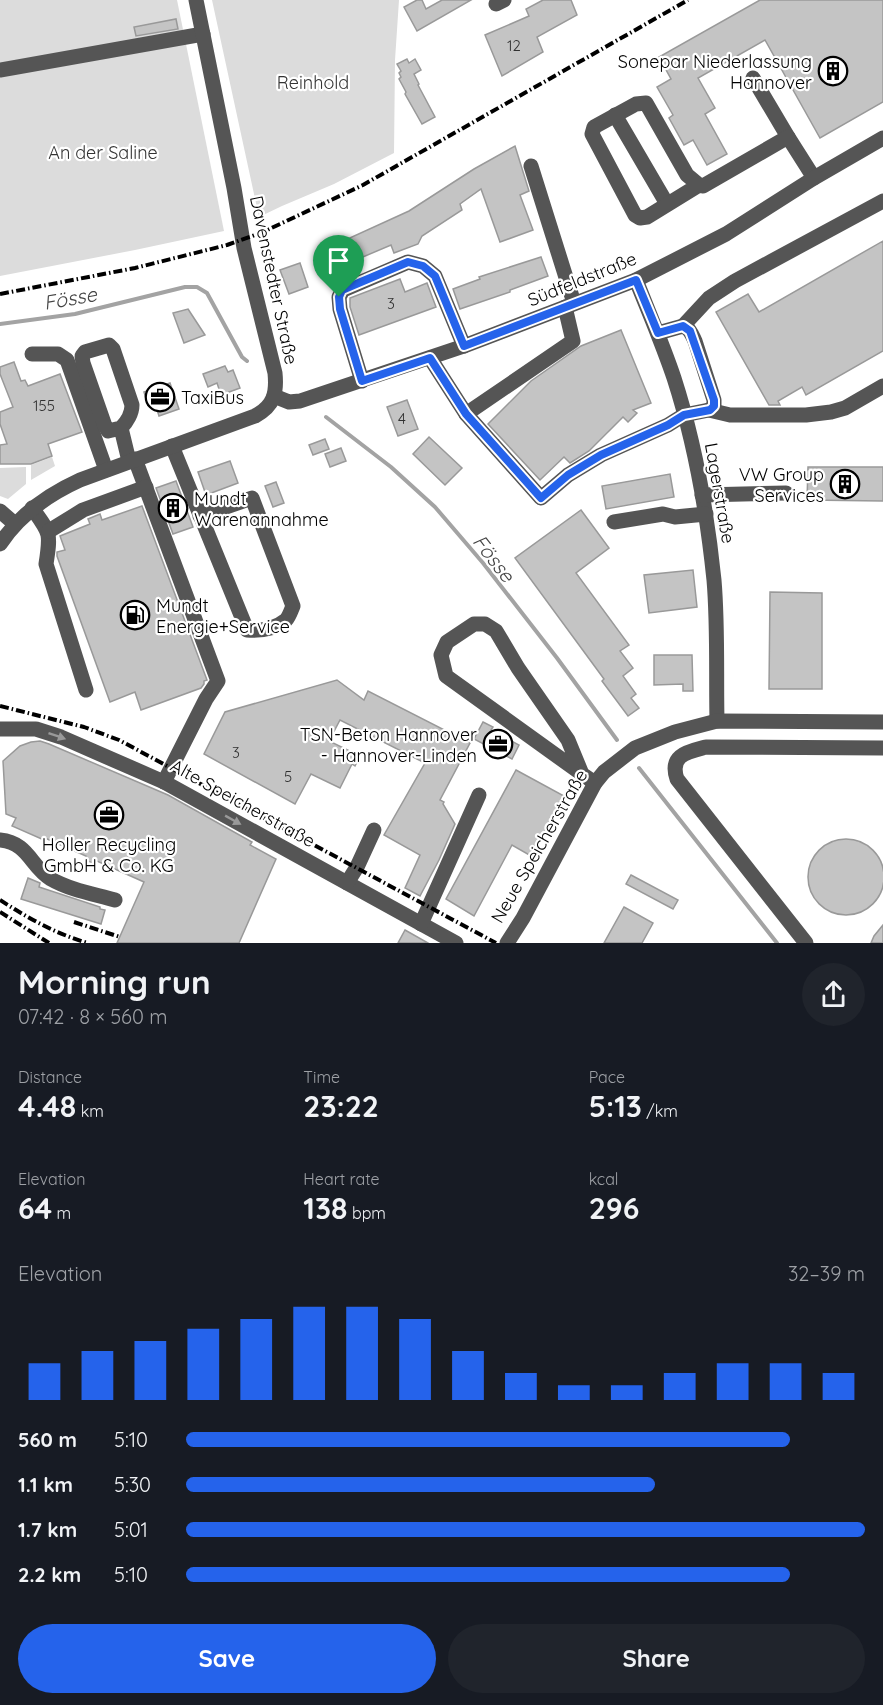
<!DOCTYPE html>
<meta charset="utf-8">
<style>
body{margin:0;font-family:Quicksand,sans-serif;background:#20242c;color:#f1f3f6;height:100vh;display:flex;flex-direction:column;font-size:22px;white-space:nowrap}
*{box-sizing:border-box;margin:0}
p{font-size:20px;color:#9ea1a6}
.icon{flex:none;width:33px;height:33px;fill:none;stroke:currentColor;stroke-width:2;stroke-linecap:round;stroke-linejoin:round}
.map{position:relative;height:943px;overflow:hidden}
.drawer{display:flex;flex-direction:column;background:#171b24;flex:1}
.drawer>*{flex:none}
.pin{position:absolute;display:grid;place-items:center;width:51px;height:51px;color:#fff;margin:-62px -26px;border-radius:50% 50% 50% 0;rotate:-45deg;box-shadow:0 0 6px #0007}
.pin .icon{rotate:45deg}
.round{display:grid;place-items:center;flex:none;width:63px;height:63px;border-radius:32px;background:#20242c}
.overview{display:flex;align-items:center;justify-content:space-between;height:102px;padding:0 18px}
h1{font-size:33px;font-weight:800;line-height:45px}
.stats{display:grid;grid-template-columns:repeat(3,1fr);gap:9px;height:102px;padding:6px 18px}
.stats div{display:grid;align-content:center}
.stats b{font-size:30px;font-weight:800}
.stats small{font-size:16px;font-weight:400}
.stats p{font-size:16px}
.chart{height:168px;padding:12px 18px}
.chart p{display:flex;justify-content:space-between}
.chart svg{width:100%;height:108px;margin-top:6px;stroke:#2563eb;stroke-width:6}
.cta{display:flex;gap:12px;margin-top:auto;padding:12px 18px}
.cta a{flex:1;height:69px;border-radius:36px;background:#2563eb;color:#fff;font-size:24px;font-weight:800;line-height:69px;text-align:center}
.cta a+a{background:#20242c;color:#f1f3f6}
ul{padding:0 18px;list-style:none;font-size:20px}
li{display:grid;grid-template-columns:96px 72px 1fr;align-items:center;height:45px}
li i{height:15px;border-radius:8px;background:#2563eb}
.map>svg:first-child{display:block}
.green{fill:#dcdcdc}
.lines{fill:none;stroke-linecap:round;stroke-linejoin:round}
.stream{stroke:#a3a3a3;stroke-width:4}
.building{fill:#c4c4c4;stroke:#999;stroke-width:1.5}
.minor{stroke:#555;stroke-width:15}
.rail{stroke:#000;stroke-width:4;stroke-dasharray:9 3 1.5 3;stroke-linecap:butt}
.oneway{fill:#999}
.route-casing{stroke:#fff;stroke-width:12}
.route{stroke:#2563eb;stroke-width:8}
.labels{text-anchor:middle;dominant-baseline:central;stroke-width:4.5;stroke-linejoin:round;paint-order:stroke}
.number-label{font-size:15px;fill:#313131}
.poi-label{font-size:18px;fill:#000;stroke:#fff;text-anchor:end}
.park-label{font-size:18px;fill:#333;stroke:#fff}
.street-label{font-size:18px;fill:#000;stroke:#fff}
.water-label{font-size:20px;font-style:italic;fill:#444;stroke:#fff}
</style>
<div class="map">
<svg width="883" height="943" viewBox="0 0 883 943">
<rect width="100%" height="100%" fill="#fff"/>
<g class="green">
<polygon points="0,0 177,0 224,231 135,250 0,276"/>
<polygon points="212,0 399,0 395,60 394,153 334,184 282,206 259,217"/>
<polygon points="52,457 55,466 31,480 31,465"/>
<polygon points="26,467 26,484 8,499 0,496 0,468"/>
</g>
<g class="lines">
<g class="stream">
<polyline points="0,324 75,314 185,287 197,287 207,293 242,357 247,361"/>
<polyline points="326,417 391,467 435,507 483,563 557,658 617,740"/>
<polyline points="639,768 777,943"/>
</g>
</g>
<g class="building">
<polygon points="417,0 422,0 426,9 442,0 471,0 417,31 404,7"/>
<polygon points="543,0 571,0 577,15 537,37 543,52 502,76 485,35 529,16 526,9"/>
<polygon points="760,0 883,0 883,102 820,138 765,40 698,78 715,108 705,114 727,154 707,165 693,140 684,145 669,118 673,115 657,87 671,79 659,57"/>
<polygon points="176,19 178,29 136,36 134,27"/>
<polygon points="407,59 409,63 415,59 421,70 414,74 419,84 418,85 435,117 422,124 405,94 406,92 399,79 401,77 399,73 401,71 397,64"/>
<polygon points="515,146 529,191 520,195 533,230 500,242 481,189 460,204 462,210 422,236 418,244 394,253 391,245 330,271 321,251 409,211 474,169"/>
<polygon points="883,241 883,351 806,395 802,387 778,401 780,405 769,405 716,312 748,294 759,312"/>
<polygon points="541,257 548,276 510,290 510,292 460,309 453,289 480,279 479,277"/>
<polygon points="300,263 308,287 289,294 280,270"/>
<polygon points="400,279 405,292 427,283 436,307 359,335 350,307 350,298"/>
<polygon points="188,309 205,335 184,343 173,313"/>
<polygon points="621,330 651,403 633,410 637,413 628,422 623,417 589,451 570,463 564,457 540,480 488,424 531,381 581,346"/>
<polygon points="14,362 21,381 25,380 28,386 60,374 82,432 48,444 52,456 31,464 0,464 0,445 7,444 0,424 0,412 13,407 0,374 0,367"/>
<polygon points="225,366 228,372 233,370 240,388 221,395 217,383 208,387 203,374"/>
<polygon points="170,383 179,409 159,416 155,403 148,405 144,392"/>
<polygon points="407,400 418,429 398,436 387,407"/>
<polygon points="429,437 462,468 445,485 413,454"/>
<polygon points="325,439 329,449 313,455 309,445"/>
<polygon points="341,448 346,461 330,467 325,454"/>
<polygon points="230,461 238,483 206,495 198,472"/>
<polygon points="808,467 883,467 883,501 807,500"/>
<polygon points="670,474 674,497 606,509 602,486"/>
<polygon points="176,481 193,527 173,534 156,488"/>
<polygon points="276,482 284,503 273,507 265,486"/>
<polygon points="142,506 207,680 204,681 204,684 201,688 141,710 135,692 110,702 57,556 57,552 65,550 60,536 90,524 88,519 100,514 102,520"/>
<polygon points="581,510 609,548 576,573 629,645 620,651 633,668 623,676 636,694 631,698 639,708 628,716 602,681 604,679 515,558"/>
<polygon points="693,570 697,607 649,613 644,575"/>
<polygon points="770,592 822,593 822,689 769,689"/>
<polygon points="654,655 692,655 693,691 683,691 683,684 654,685"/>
<polygon points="337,680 364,700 368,691 470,743 440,800 444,802 443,804 455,824 439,860 420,896 405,888 420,855 384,835 425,763 340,720 329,741 360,756 355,766 352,764 340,788 311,774 295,804 204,754 225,712"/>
<polygon points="483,722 493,727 491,730 519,745 512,759 474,739"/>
<polygon points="40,741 49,744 168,795 252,842 250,845 276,859 239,943 117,943 144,882 97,861 92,863 88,861 86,856 45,838 44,840 12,826 16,818 6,814 3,761 20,746 31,742"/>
<polygon points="516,770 564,796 531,856 512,845 474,916 446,899"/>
<circle cx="846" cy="877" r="38"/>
<polygon points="631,875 678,900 673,909 626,884"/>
<polygon points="28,878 40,883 39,887 100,907 100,909 105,910 101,924 21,899"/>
<polygon points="624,907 653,923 642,943 604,943"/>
<polygon points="883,925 883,943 871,943 874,936"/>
<polygon points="405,930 428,943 398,943"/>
</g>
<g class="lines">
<g class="minor">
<polyline points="496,4 504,0"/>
<polyline points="0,70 203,34"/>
<polyline points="753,78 788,137"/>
<polyline points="615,115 667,204"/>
<polyline points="531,166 574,303"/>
<polyline points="699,185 647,217 640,218 635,215 592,134 594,127 636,104 646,103 687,175 699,185 703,186 788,137 814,178"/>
<path d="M636,280C649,313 663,345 674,378C695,443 707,512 714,580C718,627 716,674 717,721"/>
<polyline points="683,326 709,298 735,281 883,201"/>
<polyline points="32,354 58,354 67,360 106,470"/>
<polyline points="430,358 466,414 573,341 565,307"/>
<polyline points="362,381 340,309 339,297 343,290 408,262 423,266 435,276 464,346"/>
<polyline points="274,396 289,402 300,401 464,346 636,280 726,234 814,178 883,138"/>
<polyline points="709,410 730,415 806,415 831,412 845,408 883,386"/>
<path d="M466,414L541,498L568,475L601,455L668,425L684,415L709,410L714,406V400L695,341C692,335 690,328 683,326L658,333"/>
<path d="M121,428L108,431L105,426L83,363L82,356L85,352L109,345L113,349L132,405C132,413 127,422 121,428L129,461"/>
<path d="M172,446L247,630C260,631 275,629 286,620C289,617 291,611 293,606L252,498L200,516"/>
<polyline points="135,459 218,681 206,699 164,782"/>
<polyline points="702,495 786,493"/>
<path d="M32,508C50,533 51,532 46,564L86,690"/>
<polyline points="0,511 15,524"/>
<polyline points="614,522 663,514 675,517 706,514"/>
<polyline points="49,531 83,510 146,487"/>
<path d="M0,544C20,514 47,495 80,480L255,416C274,406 277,393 275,373L244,248L234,188L196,0"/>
<polyline points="0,729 36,729 61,737 164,782 456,943"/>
<polyline points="582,774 568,740 518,668 496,631 485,624 474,624 447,642 441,655 446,676 582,774 595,783"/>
<path d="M0,840C29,843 30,866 51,879C70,890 94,894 115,900"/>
<polyline points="347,883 357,867 374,830"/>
<polyline points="421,924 479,795"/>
<polyline points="507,943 523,918 595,783 604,772 635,748 675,732 717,721 883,722"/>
<path d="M806,943L677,779C669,755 687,752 706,747L883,748"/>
</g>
<g class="rail">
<polyline points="0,294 135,268 227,245 263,232 363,185 688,0"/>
<polyline points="0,706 84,727 119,740 496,943"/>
<path d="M0,900C28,918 56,934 88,943"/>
<polyline points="0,912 49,943"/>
<polyline points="74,922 120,937"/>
</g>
</g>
<defs><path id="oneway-solid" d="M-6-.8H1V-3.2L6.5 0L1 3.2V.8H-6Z" transform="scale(1.5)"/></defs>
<g class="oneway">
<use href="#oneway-solid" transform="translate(57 736) rotate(19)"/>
<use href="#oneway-solid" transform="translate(233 820) rotate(29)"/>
</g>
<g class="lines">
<g class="route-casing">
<polygon id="route" points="408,262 423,266 435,276 464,346 636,280 658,333 683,326 690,331 714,400 714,406 710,410 684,415 668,425 601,455 568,475 541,498 466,414 430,358 362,381 340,309 339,297 342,290"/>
</g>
<use href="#route" class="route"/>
</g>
<defs>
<g id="building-ring" transform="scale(1.5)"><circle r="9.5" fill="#fff" stroke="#000" stroke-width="1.5"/><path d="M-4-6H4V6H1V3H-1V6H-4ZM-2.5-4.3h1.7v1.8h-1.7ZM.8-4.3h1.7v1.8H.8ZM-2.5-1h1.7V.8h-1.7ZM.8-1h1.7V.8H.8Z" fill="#000"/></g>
<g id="office-ring" transform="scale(1.5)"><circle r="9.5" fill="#fff" stroke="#000" stroke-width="1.5"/><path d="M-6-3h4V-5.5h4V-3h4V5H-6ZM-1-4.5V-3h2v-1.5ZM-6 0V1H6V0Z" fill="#000"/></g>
<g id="fuel-ring" transform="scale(1.5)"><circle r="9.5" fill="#fff" stroke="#000" stroke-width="1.5"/><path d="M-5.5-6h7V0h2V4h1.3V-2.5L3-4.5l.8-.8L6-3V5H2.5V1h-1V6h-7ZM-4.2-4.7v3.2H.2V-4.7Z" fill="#000"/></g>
</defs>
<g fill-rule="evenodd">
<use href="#building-ring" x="833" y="71"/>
<use href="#office-ring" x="160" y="397"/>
<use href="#building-ring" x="845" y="484"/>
<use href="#building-ring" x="173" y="508"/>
<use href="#fuel-ring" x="135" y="615"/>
<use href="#office-ring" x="498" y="744"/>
<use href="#office-ring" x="109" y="815"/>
</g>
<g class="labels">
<g class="number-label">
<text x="514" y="45">12</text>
<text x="391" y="303">3</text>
<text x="44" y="405">155</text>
<text x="402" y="418">4</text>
<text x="236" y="752">3</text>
<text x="288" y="776">5</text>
</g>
<g class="poi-label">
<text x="812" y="61">Sonepar Niederlassung<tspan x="812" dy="21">Hannover</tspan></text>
<text x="181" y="397" text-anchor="start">TaxiBus</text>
<text x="824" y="474">VW Group<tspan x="824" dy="21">Services</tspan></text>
<text x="194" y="498" text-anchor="start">Mundt<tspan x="194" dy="21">Warenannahme</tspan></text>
<text x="156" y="605" text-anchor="start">Mundt<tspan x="156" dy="21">Energie+Service</tspan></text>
<text x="477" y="734">TSN-Beton Hannover<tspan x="477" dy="21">- Hannover-Linden</tspan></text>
<text x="109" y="844" text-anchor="middle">Holler Recycling<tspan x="109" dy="21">GmbH &amp; Co. KG</tspan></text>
</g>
<g class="park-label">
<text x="313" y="82">Reinhold</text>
<text x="103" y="152">An der Saline</text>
</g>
<g class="street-label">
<text transform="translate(582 279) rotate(-22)">Südfeldstraße</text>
<text transform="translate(274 280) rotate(78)">Davenstedter Straße</text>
<text transform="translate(720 493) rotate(80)">Lagerstraße</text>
<text transform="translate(243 803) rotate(29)">Alte Speicherstraße</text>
<text transform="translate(539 846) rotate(-60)">Neue Speicherstraße</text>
</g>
<g class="water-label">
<text transform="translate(70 298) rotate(-10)">Fösse</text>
<text transform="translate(494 558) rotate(52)">Fösse</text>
</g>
</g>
</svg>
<div class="pin" style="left:339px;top:297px;background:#1e9e55"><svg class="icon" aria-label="arrive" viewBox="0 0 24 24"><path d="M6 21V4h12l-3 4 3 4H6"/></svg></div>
</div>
<section class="drawer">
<div class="overview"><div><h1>Morning run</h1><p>07:42 · 8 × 560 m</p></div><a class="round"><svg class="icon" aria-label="share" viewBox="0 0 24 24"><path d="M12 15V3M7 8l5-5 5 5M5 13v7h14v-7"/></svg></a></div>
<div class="stats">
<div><p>Distance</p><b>4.48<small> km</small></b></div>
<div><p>Time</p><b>23:22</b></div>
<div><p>Pace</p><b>5:13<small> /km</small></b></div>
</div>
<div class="stats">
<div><p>Elevation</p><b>64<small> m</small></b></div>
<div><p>Heart rate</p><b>138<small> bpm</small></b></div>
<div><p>kcal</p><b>296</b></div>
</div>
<div class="chart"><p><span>Elevation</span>32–39 m</p>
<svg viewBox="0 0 160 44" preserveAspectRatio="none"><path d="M5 44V29M15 44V24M25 44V20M35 44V15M45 44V11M55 44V6M65 44V6M75 44V11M85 44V24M95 44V33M105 44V38M115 44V38M125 44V33M135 44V29M145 44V29M155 44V33"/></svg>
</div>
<ul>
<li><b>560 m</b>5:10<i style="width:89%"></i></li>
<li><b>1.1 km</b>5:30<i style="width:69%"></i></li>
<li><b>1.7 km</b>5:01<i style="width:100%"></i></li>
<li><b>2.2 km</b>5:10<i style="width:89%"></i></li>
</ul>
<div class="cta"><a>Save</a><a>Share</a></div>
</section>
